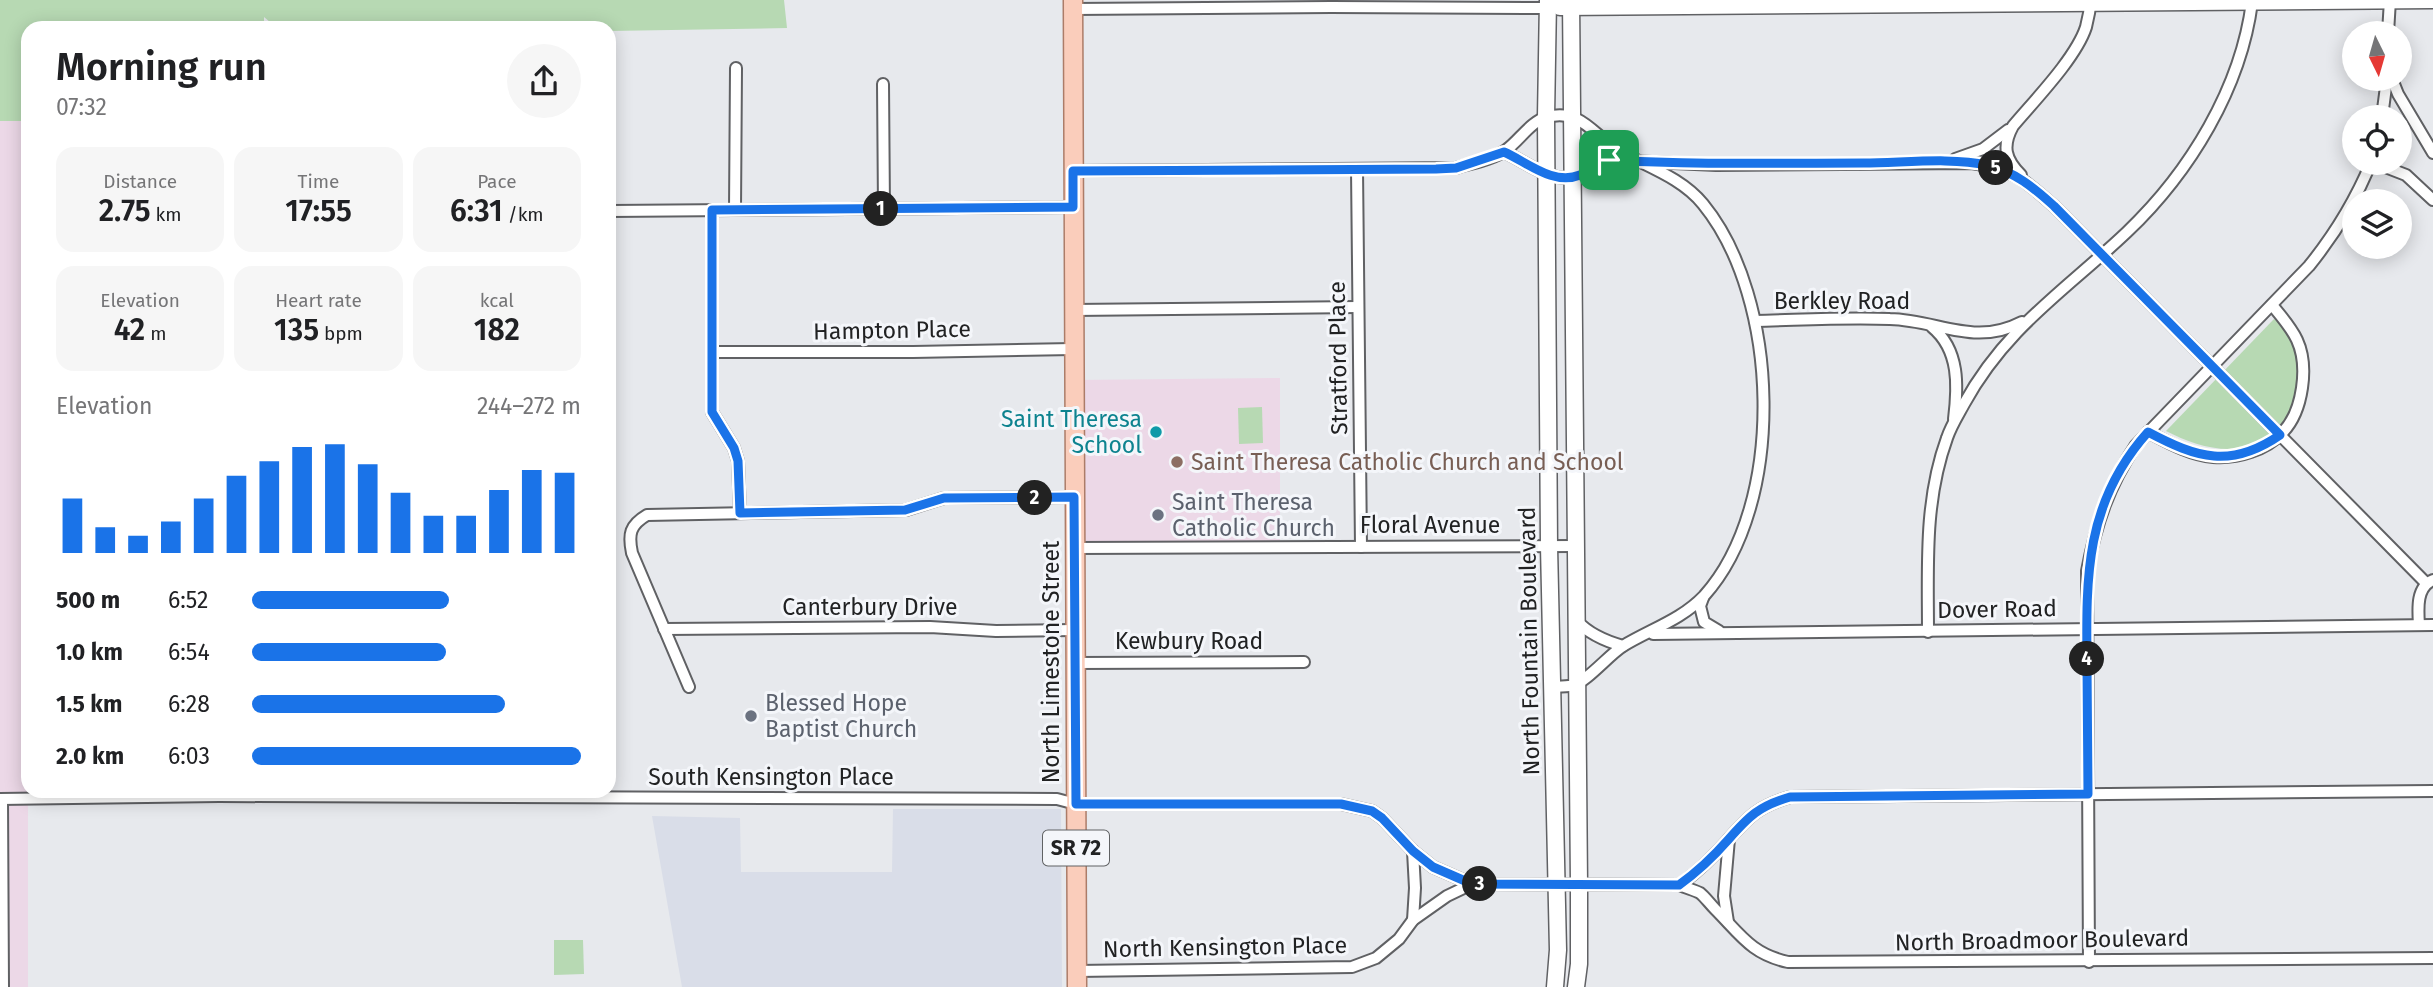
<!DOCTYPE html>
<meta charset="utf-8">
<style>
body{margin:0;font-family:"Fira Sans",sans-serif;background:#f6f6f6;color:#202124;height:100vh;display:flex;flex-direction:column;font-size:26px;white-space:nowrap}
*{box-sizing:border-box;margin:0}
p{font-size:23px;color:#757577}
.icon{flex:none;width:38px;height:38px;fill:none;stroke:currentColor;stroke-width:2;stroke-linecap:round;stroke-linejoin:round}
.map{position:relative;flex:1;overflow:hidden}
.drawer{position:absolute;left:21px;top:21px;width:595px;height:777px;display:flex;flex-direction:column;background:#fff;border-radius:21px;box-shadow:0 4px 18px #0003}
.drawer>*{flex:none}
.needle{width:46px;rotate:175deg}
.buttons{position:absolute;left:2342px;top:21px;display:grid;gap:14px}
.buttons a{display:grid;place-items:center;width:70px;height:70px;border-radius:50%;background:#fff;box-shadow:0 4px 18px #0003;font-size:35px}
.pin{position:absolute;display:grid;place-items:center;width:60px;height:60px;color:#fff;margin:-30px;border-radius:14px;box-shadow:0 4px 10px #0006}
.km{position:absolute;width:35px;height:35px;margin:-18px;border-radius:50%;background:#222;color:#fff;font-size:19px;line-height:35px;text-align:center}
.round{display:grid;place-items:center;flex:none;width:74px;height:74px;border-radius:37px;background:#f6f6f6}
.head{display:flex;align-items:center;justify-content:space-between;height:119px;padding:0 35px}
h1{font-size:38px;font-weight:600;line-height:52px}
.metrics{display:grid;grid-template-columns:repeat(3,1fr);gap:10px;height:119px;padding:7px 35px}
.metrics div{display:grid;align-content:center;border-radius:18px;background:#f6f6f6;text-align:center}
.metrics b{font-size:30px;font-weight:600}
.metrics small{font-size:19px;font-weight:400}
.metrics p{font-size:19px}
.chart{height:196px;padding:14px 35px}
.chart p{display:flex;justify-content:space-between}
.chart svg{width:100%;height:126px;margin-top:7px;stroke:#1a73e8;stroke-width:6}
ul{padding:0 35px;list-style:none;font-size:23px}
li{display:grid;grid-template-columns:112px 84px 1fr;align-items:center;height:52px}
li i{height:18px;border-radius:9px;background:#1a73e8}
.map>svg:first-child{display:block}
.built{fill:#d9dde8}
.education{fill:#ecd8e7}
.green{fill:#b7d9b3}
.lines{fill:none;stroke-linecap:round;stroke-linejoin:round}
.street-casing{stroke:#606164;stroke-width:14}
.secondary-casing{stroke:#606164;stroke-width:19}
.primary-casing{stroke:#ac7c68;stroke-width:21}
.street{stroke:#fff;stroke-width:10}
.secondary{stroke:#fff;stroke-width:16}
.primary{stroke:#facdbb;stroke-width:18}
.route-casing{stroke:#fff;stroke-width:14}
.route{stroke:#1a73e8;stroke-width:9}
.culture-dot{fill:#0f9aa8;stroke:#f4f6fa;stroke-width:2.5}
.education-dot{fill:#8d6e63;stroke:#f4f6fa;stroke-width:2.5}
.worship-dot{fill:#6b7280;stroke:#f4f6fa;stroke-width:2.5}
.labels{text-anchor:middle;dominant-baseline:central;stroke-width:6;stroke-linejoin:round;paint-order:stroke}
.shield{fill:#f4f6fa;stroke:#606264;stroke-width:2}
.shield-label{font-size:21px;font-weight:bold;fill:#212223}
.street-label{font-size:23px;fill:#212223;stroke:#f4f6fa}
.culture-label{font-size:23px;fill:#0d838f;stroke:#f4f6fa;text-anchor:end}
.education-label{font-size:23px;fill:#785e54;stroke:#f4f6fa;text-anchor:start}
.worship-label{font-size:23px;fill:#5b616d;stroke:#f4f6fa;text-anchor:start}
</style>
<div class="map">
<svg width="2433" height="987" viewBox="0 0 2433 987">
<rect width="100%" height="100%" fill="#e7e9ed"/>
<polygon class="built" points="893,809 1061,809 1062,987 682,987 652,816 740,818 741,872 892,872"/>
<g class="education">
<polygon points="0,121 28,121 28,791 586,791 587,797 28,800 28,987 0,987"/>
<polygon points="1280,378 1280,547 1074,548 1074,380"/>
</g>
<g class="green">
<polygon points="0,0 784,0 787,28 609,31 609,28 277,28 264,17 264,28 28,28 28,121 0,121"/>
<path d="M2274,319C2312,345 2304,412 2269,437C2237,459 2197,447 2166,431Z"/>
<polygon points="1262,407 1263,443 1239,444 1238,408"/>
<polygon points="554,940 583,940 584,974 554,975"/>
</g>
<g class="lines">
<g class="street-casing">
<g id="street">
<polyline points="1073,9 1331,7 1548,8"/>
<polyline points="2388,33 2390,0"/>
<polyline points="2392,79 2398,94 2433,153"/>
<polyline points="883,84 884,209"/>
<polyline points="2382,117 2387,79"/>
<path d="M1504,152C1527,162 1553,186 1580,175C1591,170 1596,164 1609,160L1716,165L1971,163C2012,168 2025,180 2054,206L2426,583"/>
<polyline points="1955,159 1983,149 2008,130"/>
<polyline points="2375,163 2406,175 2433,200"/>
<polyline points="1357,169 1361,547"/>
<path d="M1073,171L1456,168C1472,163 1492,160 1506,150C1519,141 1531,121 1547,117C1581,108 1593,135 1619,151C1648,167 1682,178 1703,204C1780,298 1787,504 1704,596C1681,620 1651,629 1623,646C1610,654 1586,682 1574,685C1568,687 1560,686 1553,687"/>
<path d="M2021,175C2005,159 2002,146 2013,126C2034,101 2076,58 2086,27C2088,19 2090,9 2091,0"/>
<polyline points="712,210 712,412 734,448 738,461 740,513"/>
<polyline points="735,210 736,68"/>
<polyline points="609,211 1073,207"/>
<polyline points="1073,310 1358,307"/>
<path d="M1755,321C1800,320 1846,317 1890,319C1938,320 1974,347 2022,322"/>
<path d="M1932,327C1960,350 1958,387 1954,419"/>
<polyline points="712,352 913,352 1073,349"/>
<path d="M2148,432C2169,443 2190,455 2213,457C2238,459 2266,450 2283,432C2303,411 2309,366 2297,340C2291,327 2281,316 2272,305"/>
<polyline points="1074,548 1575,546"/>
<polyline points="1703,598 1700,606 1704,622 1719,631"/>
<path d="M1577,621C1589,634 1605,641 1623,646"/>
<path d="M2419,625C2418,609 2416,587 2433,580"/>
<polyline points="664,629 930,627 996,631 1075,630"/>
<path d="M1928,632C1928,566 1924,501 1947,438C1951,426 1958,415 1964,404C2006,327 2066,290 2127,232C2190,172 2241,88 2252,2"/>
<polyline points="1653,634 2433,625"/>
<polyline points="1075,663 1304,662"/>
<path d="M689,687L632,553C628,534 630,525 647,515L906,510L944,498L1074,497"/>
<path d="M0,799L219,796L1057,799L1076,804H1341L1372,811L1382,818L1413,851L1433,867L1472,884L1680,885C1686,888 1694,890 1700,893C1705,897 1710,904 1715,909C1740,934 1751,954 1788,962L2433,958"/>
<polyline points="2,799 3,987"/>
<polyline points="1413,851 1415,888 1413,920"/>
<path d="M1680,885C1697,872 1714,856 1728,840C1749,816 1759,806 1790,797L2433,791"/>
<polyline points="1728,922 1724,896 1729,839"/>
<path d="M2089,962L2087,571C2096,524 2109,485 2136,445L2309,266C2335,234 2355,201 2371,163"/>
<polyline points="1077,971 1352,967 1376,958 1399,939 1413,920 1447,896 1472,884"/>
</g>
</g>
<g class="secondary-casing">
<g id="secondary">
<polyline points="1548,0 1546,117 1549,546 1558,950 1555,987"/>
<polyline points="1571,0 1579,884 1579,964 1576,987"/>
<polyline points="1560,7 2433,0"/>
</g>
</g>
<g class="primary-casing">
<polyline id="primary" points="1073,0 1077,987"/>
</g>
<use href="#street" class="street"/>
<use href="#secondary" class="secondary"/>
<use href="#primary" class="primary"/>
</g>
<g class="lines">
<g class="route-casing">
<path id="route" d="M1504,152C1527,162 1553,186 1580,175C1590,170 1597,164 1609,160C1694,165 1779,163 1864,163C1901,163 1952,157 1987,165C2015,172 2033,187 2054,206L2280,435C2231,469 2197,458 2148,432C2085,502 2086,576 2087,665C2087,708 2088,751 2088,794L1790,797C1759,806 1749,816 1728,840C1714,856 1697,872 1679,885L1472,884L1433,867L1413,851L1382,818L1372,811L1341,804H1076L1074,497L944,498L905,510L740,513L738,461L734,448L712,412V210L1073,207V171L1436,169L1456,168Z"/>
</g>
<use href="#route" class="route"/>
</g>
<circle class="culture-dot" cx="1156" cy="432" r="7"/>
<circle class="education-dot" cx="1177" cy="462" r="7"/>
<g class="worship-dot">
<circle cx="1158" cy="515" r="7"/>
<circle cx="751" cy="716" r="7"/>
</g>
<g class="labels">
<rect class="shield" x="1043" y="830.5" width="66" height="35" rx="5"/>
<g class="shield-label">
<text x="1076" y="848">SR 72</text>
</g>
<g class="street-label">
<text x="1842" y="301">Berkley Road</text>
<text transform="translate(892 330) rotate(-1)">Hampton Place</text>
<text transform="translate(1338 358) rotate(-91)">Stratford Place</text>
<text x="1430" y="525">Floral Avenue</text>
<text x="870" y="607">Canterbury Drive</text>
<text transform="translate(1997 609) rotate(-1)">Dover Road</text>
<text x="1189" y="641">Kewbury Road</text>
<text transform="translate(1529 641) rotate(-91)">North Fountain Boulevard</text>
<text transform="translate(1051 662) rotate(-90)">North Limestone Street</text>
<text x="771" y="777">South Kensington Place</text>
<text transform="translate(2042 940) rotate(-1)">North Broadmoor Boulevard</text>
<text transform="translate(1225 947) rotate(-1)">North Kensington Place</text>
</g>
<g class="culture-label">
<text x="1142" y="419">Saint Theresa<tspan x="1142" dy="26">School</tspan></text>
</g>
<g class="education-label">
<text x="1191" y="462">Saint Theresa Catholic Church and School</text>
</g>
<g class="worship-label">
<text x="1172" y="502">Saint Theresa<tspan x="1172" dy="26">Catholic Church</tspan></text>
<text x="765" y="703">Blessed Hope<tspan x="765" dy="26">Baptist Church</tspan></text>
</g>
</g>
</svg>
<div class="buttons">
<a><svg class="needle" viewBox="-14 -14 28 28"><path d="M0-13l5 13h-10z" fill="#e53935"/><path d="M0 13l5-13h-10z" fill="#757577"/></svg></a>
<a><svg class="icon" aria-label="locate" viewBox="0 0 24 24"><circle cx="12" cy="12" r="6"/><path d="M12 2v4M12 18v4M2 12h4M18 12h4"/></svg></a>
<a><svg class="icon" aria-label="layers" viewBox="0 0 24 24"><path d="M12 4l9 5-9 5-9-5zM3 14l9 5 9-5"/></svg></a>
</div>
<div class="pin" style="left:1609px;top:160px;background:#1e9e55"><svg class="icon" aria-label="arrive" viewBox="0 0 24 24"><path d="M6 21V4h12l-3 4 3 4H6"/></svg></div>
<b class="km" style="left:881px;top:209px">1</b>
<b class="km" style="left:1035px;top:498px">2</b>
<b class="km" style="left:1480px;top:884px">3</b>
<b class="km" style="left:2087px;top:659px">4</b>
<b class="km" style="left:1996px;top:168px">5</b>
<section class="drawer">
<div class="head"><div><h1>Morning run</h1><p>07:32</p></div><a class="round"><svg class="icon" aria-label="share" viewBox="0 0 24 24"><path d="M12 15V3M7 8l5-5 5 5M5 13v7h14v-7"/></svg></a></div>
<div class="metrics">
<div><p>Distance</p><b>2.75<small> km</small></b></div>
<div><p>Time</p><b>17:55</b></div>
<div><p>Pace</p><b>6:31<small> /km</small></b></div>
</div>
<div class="metrics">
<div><p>Elevation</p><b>42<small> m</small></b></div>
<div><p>Heart rate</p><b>135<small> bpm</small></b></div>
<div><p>kcal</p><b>182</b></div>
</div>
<div class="chart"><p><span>Elevation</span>244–272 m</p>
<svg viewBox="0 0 160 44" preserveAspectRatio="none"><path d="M5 44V25M15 44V35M25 44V38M35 44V33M45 44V25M55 44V17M65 44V12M75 44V7M85 44V6M95 44V13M105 44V23M115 44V31M125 44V31M135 44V22M145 44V15M155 44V16"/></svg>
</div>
<ul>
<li><b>500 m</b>6:52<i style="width:60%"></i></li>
<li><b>1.0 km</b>6:54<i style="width:59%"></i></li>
<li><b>1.5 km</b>6:28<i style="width:77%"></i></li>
<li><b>2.0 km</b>6:03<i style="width:100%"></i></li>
</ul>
</section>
</div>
